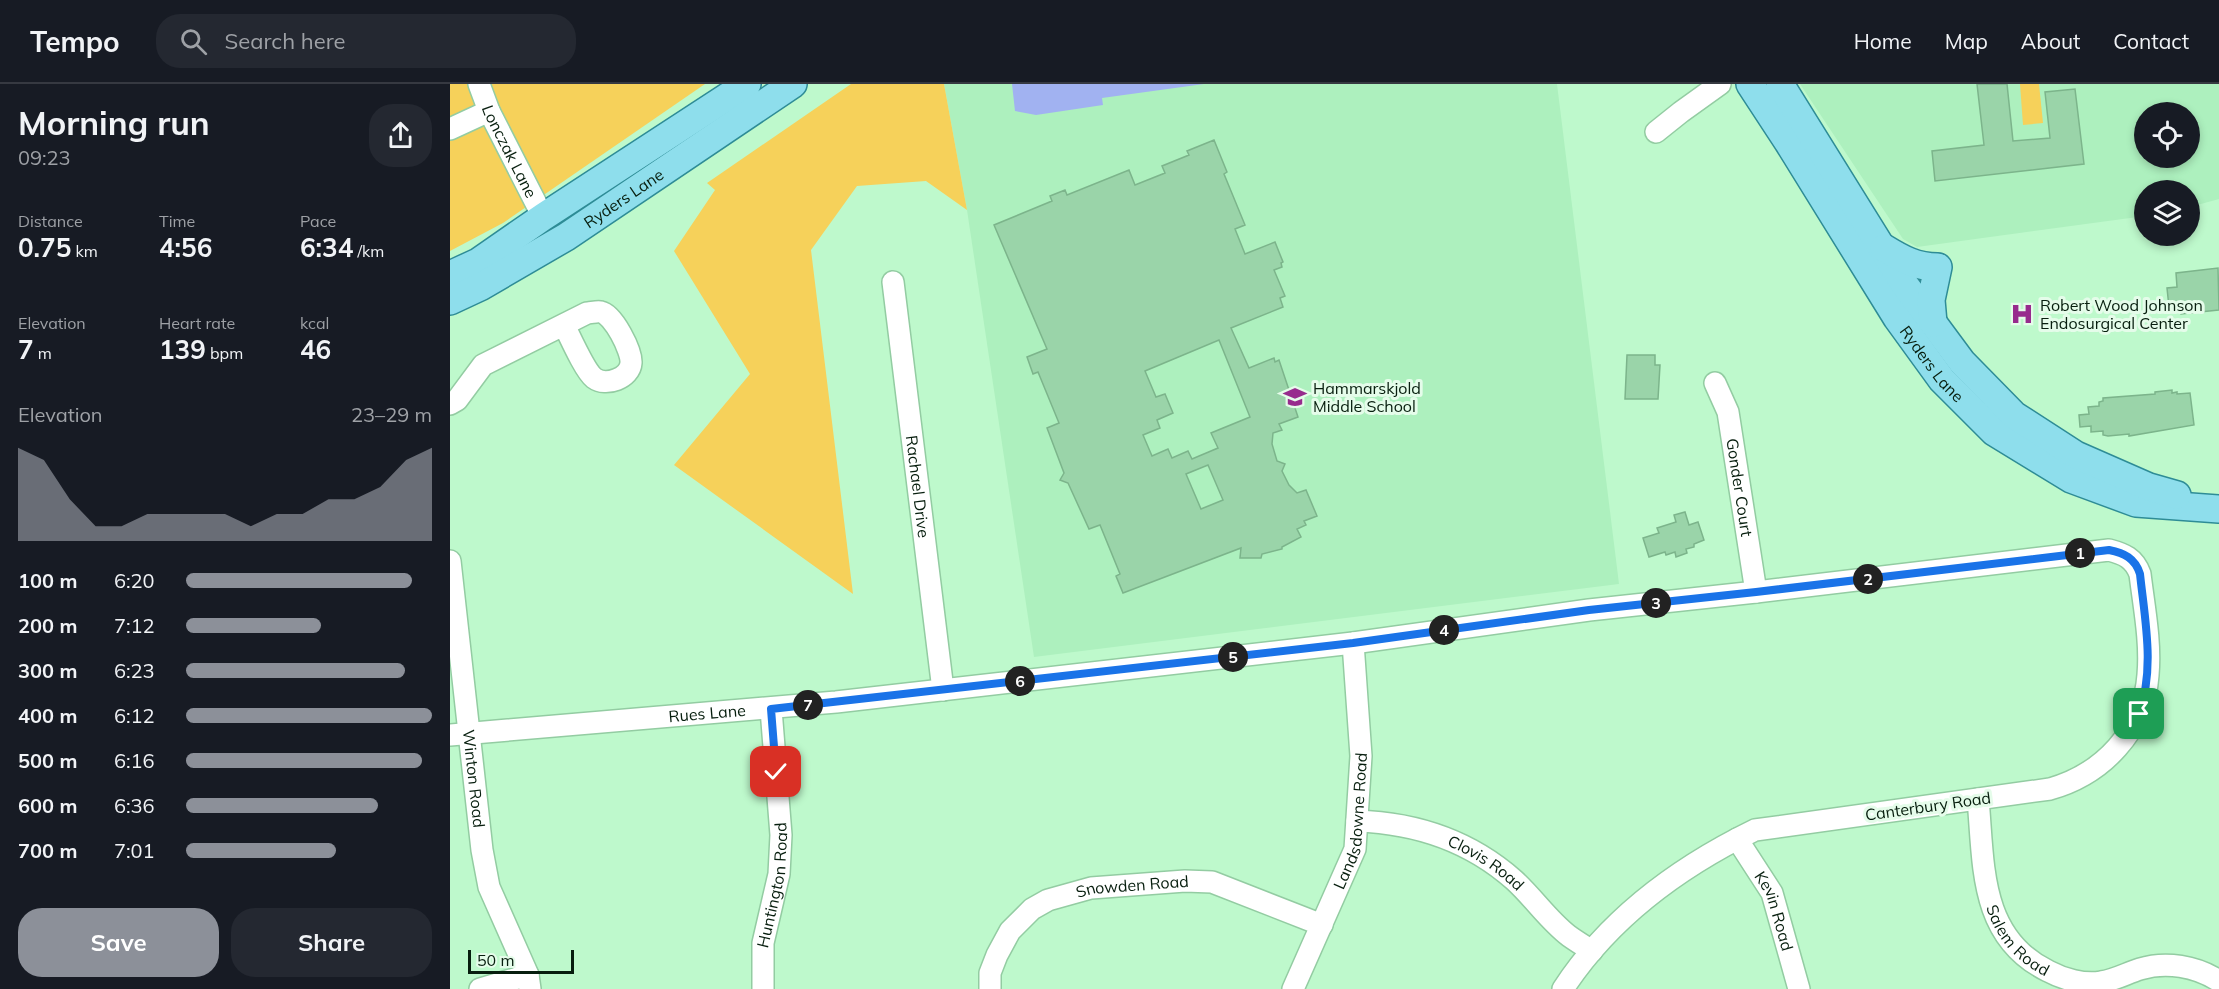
<!DOCTYPE html>
<meta charset="utf-8">
<style>
body{margin:0;font-family:Mulish,sans-serif;background:#242831;color:#f1f3f6;height:100vh;display:flex;flex-direction:column;font-size:22px;white-space:nowrap}
*{box-sizing:border-box;margin:0}
p{font-size:20px;color:#9ea1a6}
.icon{flex:none;width:33px;height:33px;fill:none;stroke:currentColor;stroke-width:2;stroke-linecap:round;stroke-linejoin:round}
.map{position:relative;flex:1;overflow:hidden}
.sheet{display:flex;flex-direction:column;background:#171b24;width:450px}
.sheet>*{flex:none}
.tools{position:absolute;left:1684px;top:18px;display:grid;gap:12px}
.tools a{display:grid;place-items:center;width:66px;height:66px;border-radius:50%;background:#171b24;box-shadow:0 3px 9px #0003;font-size:30px}
.scale{position:absolute;left:18px;bottom:15px;width:106px;box-sizing:border-box;padding-left:6px;border:3px solid #071e0e;border-top:0;font-size:16px;line-height:21px;white-space:nowrap;color:#071e0e;-webkit-text-stroke:4px #e5fcea;paint-order:stroke}
.pin{position:absolute;display:grid;place-items:center;width:51px;height:51px;color:#fff;margin:-26px;border-radius:12px;box-shadow:0 3px 9px #0006}
.km{position:absolute;width:30px;height:30px;margin:-15px;border-radius:50%;background:#222;color:#fff;font-size:16px;line-height:30px;text-align:center}
.round{display:grid;place-items:center;flex:none;width:63px;height:63px;border-radius:24px;background:#242831}
.headline{display:flex;align-items:center;justify-content:space-between;height:102px;padding:0 18px}
h1{font-size:33px;font-weight:700;line-height:45px}
.stats{display:grid;grid-template-columns:repeat(3,1fr);gap:9px;height:102px;padding:6px 18px}
.stats div{display:grid;align-content:center}
.stats b{font-size:26px;font-weight:700}
.stats small{font-size:16px;font-weight:400}
.stats p{font-size:16px}
.chart{height:168px;padding:12px 18px}
.chart p{display:flex;justify-content:space-between}
.chart svg{width:100%;height:108px;margin-top:6px;fill:#8c9099;opacity:.7}
.primary-button{display:flex;gap:12px;margin-top:auto;padding:12px 18px}
.primary-button a{flex:1;height:69px;border-radius:24px;background:#8c9099;color:#fff;font-size:24px;font-weight:700;line-height:69px;text-align:center}
.primary-button a+a{background:#242831;color:#f1f3f6}
ul{padding:0 18px;list-style:none;font-size:20px}
li{display:grid;grid-template-columns:96px 72px 1fr;align-items:center;height:45px}
li i{height:15px;border-radius:8px;background:#8c9099}
header{display:flex;align-items:center;gap:36px;box-sizing:border-box;height:84px;padding:0 30px;background:#171b24;border-bottom:2px solid #363941}
header strong{font-size:28px}
nav{display:flex;gap:33px;margin-inline-start:auto;font-size:21px}
.search{width:420px;height:54px;background:#242831;display:flex;align-items:center;gap:15px;box-sizing:border-box;padding:0 21px;border-radius:24px;color:#9ea1a6;font-size:22px}
main{display:flex;flex:1;min-height:0}
.map>svg:first-child{display:block}
.built{fill:#adf0be;fill-rule:evenodd}
.green{fill:#f6d15a}
.water{fill:#a1b2f1}
.building{fill:#9ad4a9;stroke:#7cb48b;stroke-width:1.5;fill-rule:evenodd}
.lines{fill:none;stroke-linecap:round;stroke-linejoin:round}
.minor-casing{stroke:#93cca2;stroke-width:24}
.major-casing{stroke:#2e8c96;stroke-width:30}
.minor{stroke:#fff;stroke-width:21}
.major{stroke:#8edeec;stroke-width:27}
.route-casing{stroke:#fff;stroke-width:12}
.route{stroke:#1a73e8;stroke-width:8}
.labels{text-anchor:middle;dominant-baseline:central;stroke-width:6;stroke-linejoin:round;paint-order:stroke}
.street-label{font-size:16px;fill:#071e0e;stroke:#e5fcea}
.poi-label{font-size:16px;fill:#071e0e;stroke:#e5fcea;text-anchor:start}
</style>
<header>
<strong>Tempo</strong>
<div class="search"><svg class="icon" aria-label="search" viewBox="0 0 24 24"><circle cx="10" cy="10" r="6"/><path d="M15 15l6 6"/></svg>Search here</div>
<nav><a>Home</a><a>Map</a><a>About</a><a>Contact</a></nav>
</header>
<main>
<section class="sheet">
<div class="headline"><div><h1>Morning run</h1><p>09:23</p></div><a class="round"><svg class="icon" aria-label="share" viewBox="0 0 24 24"><path d="M12 15V3M7 8l5-5 5 5M5 13v7h14v-7"/></svg></a></div>
<div class="stats">
<div><p>Distance</p><b>0.75<small> km</small></b></div>
<div><p>Time</p><b>4:56</b></div>
<div><p>Pace</p><b>6:34<small> /km</small></b></div>
</div>
<div class="stats">
<div><p>Elevation</p><b>7<small> m</small></b></div>
<div><p>Heart rate</p><b>139<small> bpm</small></b></div>
<div><p>kcal</p><b>46</b></div>
</div>
<div class="chart"><p><span>Elevation</span>23–29 m</p>
<svg viewBox="0 0 160 44" preserveAspectRatio="none"><path d="M0 44V6L10 11L20 27L30 38L40 38L50 33L60 33L70 33L80 33L90 38L100 33L110 33L120 27L130 27L140 22L150 11L160 6V44z"/></svg>
</div>
<ul>
<li><b>100 m</b>6:20<i style="width:92%"></i></li>
<li><b>200 m</b>7:12<i style="width:55%"></i></li>
<li><b>300 m</b>6:23<i style="width:89%"></i></li>
<li><b>400 m</b>6:12<i style="width:100%"></i></li>
<li><b>500 m</b>6:16<i style="width:96%"></i></li>
<li><b>600 m</b>6:36<i style="width:78%"></i></li>
<li><b>700 m</b>7:01<i style="width:61%"></i></li>
</ul>
<div class="primary-button"><a>Save</a><a>Share</a></div>
</section>
<div class="map">
<svg width="1769" height="905" viewBox="0 0 1769 905">
<rect width="100%" height="100%" fill="#bef9cc"/>
<g class="built">
<polygon points="494,0 1107,0 1169,500 584,573 517,126"/>
<path d="M1350,0H1769V115L1740,123V106H1695V132L1467,163L1453,155ZM1695,28H1740V74H1695Z"/>
</g>
<g class="green">
<polygon points="0,0 255,0 53,139 0,167"/>
<polygon points="401,0 494,0 517,126 476,97 407,102 361,166 403,510 224,381 300,290 224,167 265,106 257,99"/>
<polygon points="1570,0 1589,0 1593,39 1573,41"/>
</g>
<polygon class="water" points="562,0 754,0 652,14 653,21 586,31 565,27"/>
<g class="building">
<polygon points="1527,0 1557,0 1563,57 1600,54 1595,8 1625,5 1634,80 1485,97 1482,67 1534,61"/>
<path d="M764,56L777,88L774,90L795,141L785,145L795,170L825,158L833,178L831,179L832,183L824,186L835,212L830,214L833,223L781,244L799,284L824,274L825,278L829,276L848,333L829,340L832,346L823,349L822,360L827,377L835,380L832,387L839,401L847,409L856,406L867,432L854,437L856,441L847,445L851,453L832,463V465L812,470L811,474H790L791,464L673,509L666,492L670,490L650,441L639,445L618,399L610,396L614,389L597,344L609,339L588,288L583,290L577,273L597,265L544,141L602,117L600,112L615,106L617,111L679,86L685,101L715,89L712,82L739,71L737,67ZM769,256L800,333L761,349L768,364L742,375L738,367L722,374L718,365L702,372L693,351L710,344L707,336L723,329L715,310L706,313L695,287ZM758,381L773,416L751,425L736,390Z"/>
<polygon points="1768,184 1769,226 1731,230 1730,222 1719,223 1717,204 1727,203 1726,189"/>
<polygon points="1177,271 1205,271 1205,281 1210,281 1208,315 1175,315"/>
<polygon points="1722,306 1722,309 1727,308 1727,310 1740,309 1744,341 1679,352 1679,350 1658,352 1653,351 1653,347 1641,348 1641,342 1630,343 1629,331 1639,330 1638,323 1649,322 1649,318 1653,317 1653,314 1705,310 1705,308"/>
<polygon points="1235,428 1239,441 1248,438 1254,456 1244,460 1244,463 1236,465 1237,469 1226,473 1225,468 1216,471 1215,468 1199,473 1193,454 1209,449 1207,444 1226,438 1224,431"/>
</g>
<g class="lines">
<g class="minor-casing">
<g id="minor">
<path id="s1" d="M29,0L39,27L93,133"/>
<polyline points="0,45 39,27"/>
<polyline points="1206,48 1231,28 1270,0"/>
<path id="s2" d="M443,198L493,606"/>
<path id="s3" d="M1265,299L1278,328L1306,508"/>
<path d="M0,320L7,316L33,281L137,229C141,229 147,227 151,228C163,230 182,267 181,279C180,294 156,303 144,294C135,287 120,253 114,241"/>
<path id="s4" d="M0,477L32,766L39,803L78,891L80,905"/>
<path id="s5" d="M0,651L386,618L903,559L1139,526L1306,508L1659,466C1674,470 1684,474 1690,490C1694,523 1701,558 1698,591C1694,647 1653,690 1600,705L1305,746C1229,783 1160,833 1113,905"/>
<path id="s6" d="M1528,715C1534,781 1529,853 1598,887C1613,895 1634,901 1651,898C1665,896 1677,889 1690,885C1716,877 1746,882 1769,897"/>
<path id="s7" d="M907,737C965,739 1020,757 1064,796C1083,813 1098,836 1119,852C1126,857 1134,862 1142,867"/>
<path id="s8" d="M1287,755L1322,809L1349,905"/>
<polyline points="30,905 78,891"/>
<path id="s9" d="M313,905V859L329,790L331,751L321,625"/>
<path id="s10" d="M540,905V889L547,871L560,847L582,825L598,816L641,804L735,797L762,798L872,841"/>
<path id="s11" d="M843,905L905,765L911,672L903,559"/>
</g>
</g>
<g class="major-casing">
<g id="major">
<path id="s12" d="M1300,0L1338,58L1447,234L1492,296L1544,348L1621,395L1686,419L1769,425"/>
<polyline points="1330,0 1455,201 1512,278 1564,331 1626,371 1699,403 1727,411"/>
<path d="M1434,164C1452,175 1466,183 1488,183L1481,216L1483,239"/>
<polyline points="0,191 28,178 93,133 297,0"/>
<path id="s13" d="M0,217L30,203L116,153L343,0"/>
</g>
</g>
<use href="#minor" class="minor"/>
<use href="#major" class="major"/>
</g>
<g class="lines">
<g class="route-casing">
<path id="route" d="M326,688L321,625L903,559L1139,526L1306,508L1659,466C1674,469 1685,474 1690,490C1695,537 1705,584 1689,630"/>
</g>
<use href="#route" class="route"/>
</g>
<defs>
<g id="hospital-bare" transform="scale(1.8)"><path d="M-5-5h3v3.5h4V-5h3V5h-3V1.5h-4V5h-3Z" fill="#972b8d" stroke="#e5fcea" stroke-width="2.5" paint-order="stroke"/></g>
<g id="school-bare" transform="scale(1.8)"><path d="M0-5L7-2L0 1L-7-2ZM-4 1L0 2.5L4 1V4Q0 6-4 4Z" fill="#972b8d" stroke="#e5fcea" stroke-width="2.5" paint-order="stroke"/></g>
</defs>
<g fill-rule="evenodd">
<use href="#hospital-bare" x="1572" y="230"/>
<use href="#school-bare" x="845" y="313"/>
</g>
<g class="labels">
<g class="street-label">
<text stroke="none"><textPath href="#s1" startOffset="74">Lonczak Lane</textPath></text>
<text stroke="none"><textPath href="#s13" startOffset="202">Ryders Lane</textPath></text>
<text stroke="none"><textPath href="#s12" startOffset="334">Ryders Lane</textPath></text>
<text stroke="none"><textPath href="#s2" startOffset="206">Rachael Drive</textPath></text>
<text stroke="none"><textPath href="#s3" startOffset="108">Gonder Court</textPath></text>
<text stroke="none"><textPath href="#s5" startOffset="258">Rues Lane</textPath></text>
<text stroke="none"><textPath href="#s4" startOffset="219">Winton Road</textPath></text>
<text transform="translate(1478 722) rotate(-8)">Canterbury Road</text>
<text stroke="none"><textPath href="#s11" startOffset="180">Landsdowne Road</textPath></text>
<text stroke="none"><textPath href="#s7" startOffset="138">Clovis Road</textPath></text>
<text stroke="none"><textPath href="#s9" startOffset="105">Huntington Road</textPath></text>
<text stroke="none"><textPath href="#s10" startOffset="198">Snowden Road</textPath></text>
<text stroke="none"><textPath href="#s8" startOffset="82">Kevin Road</textPath></text>
<text stroke="none"><textPath href="#s6" startOffset="152">Salem Road</textPath></text>
</g>
<g class="poi-label">
<text x="1590" y="221">Robert Wood Johnson<tspan x="1590" dy="18">Endosurgical Center</tspan></text>
<text x="863" y="304">Hammarskjold<tspan x="863" dy="18">Middle School</tspan></text>
</g>
</g>
</svg>
<div class="tools">
<a><svg class="icon" aria-label="locate" viewBox="0 0 24 24"><circle cx="12" cy="12" r="6"/><path d="M12 2v4M12 18v4M2 12h4M18 12h4"/></svg></a>
<a><svg class="icon" aria-label="layers" viewBox="0 0 24 24"><path d="M12 4l9 5-9 5-9-5zM3 14l9 5 9-5"/></svg></a>
</div>
<div class="scale">50 m</div>
<div class="pin" style="left:1689px;top:630px;background:#1e9e55"><svg class="icon" aria-label="arrive" viewBox="0 0 24 24"><path d="M6 21V4h12l-3 4 3 4H6"/></svg></div>
<div class="pin" style="left:326px;top:688px;background:#d93025"><svg class="icon" aria-label="check" viewBox="0 0 24 24"><path d="M5 12l5 5 9-10"/></svg></div>
<b class="km" style="left:1630px;top:469px">1</b>
<b class="km" style="left:1418px;top:495px">2</b>
<b class="km" style="left:1206px;top:519px">3</b>
<b class="km" style="left:994px;top:546px">4</b>
<b class="km" style="left:783px;top:573px">5</b>
<b class="km" style="left:570px;top:597px">6</b>
<b class="km" style="left:358px;top:621px">7</b>
</div>
</main>
